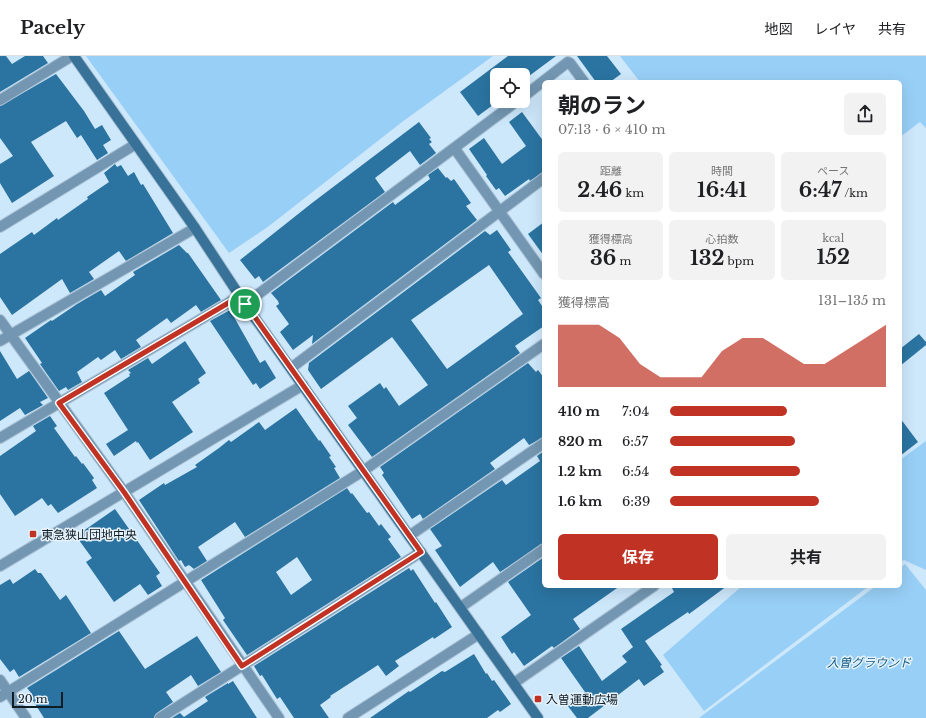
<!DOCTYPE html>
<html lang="ja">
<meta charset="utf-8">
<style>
body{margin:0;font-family:"Libre Baskerville","Noto Sans JP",serif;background:#f2f2f2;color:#202124;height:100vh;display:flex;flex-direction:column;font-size:15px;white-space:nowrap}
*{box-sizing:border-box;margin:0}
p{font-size:13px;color:#757577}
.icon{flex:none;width:22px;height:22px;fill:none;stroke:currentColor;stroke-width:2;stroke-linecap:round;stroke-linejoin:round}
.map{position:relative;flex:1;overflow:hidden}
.details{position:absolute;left:542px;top:24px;width:360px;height:508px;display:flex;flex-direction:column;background:#fff;border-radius:6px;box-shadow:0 4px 16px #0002}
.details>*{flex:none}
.tools{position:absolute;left:490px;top:12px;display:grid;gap:8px}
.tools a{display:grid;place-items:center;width:40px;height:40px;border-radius:6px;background:#fff;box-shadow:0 4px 16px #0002;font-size:20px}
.scale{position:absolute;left:12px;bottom:10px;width:51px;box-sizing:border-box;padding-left:4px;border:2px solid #101c24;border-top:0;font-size:11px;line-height:14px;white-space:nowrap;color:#101c24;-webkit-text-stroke:3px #e6f3fc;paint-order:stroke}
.pin{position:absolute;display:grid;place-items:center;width:34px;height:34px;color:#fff;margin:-17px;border:2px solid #fff;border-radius:50%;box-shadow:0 1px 4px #0007}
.round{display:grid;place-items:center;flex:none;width:42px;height:42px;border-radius:6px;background:#f2f2f2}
.summary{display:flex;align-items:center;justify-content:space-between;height:68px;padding:0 16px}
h1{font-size:22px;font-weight:700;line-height:30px}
.figures{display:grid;grid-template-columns:repeat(3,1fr);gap:6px;height:68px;padding:4px 16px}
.figures div{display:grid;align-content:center;border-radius:6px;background:#f2f2f2;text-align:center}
.figures b{font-size:20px;font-weight:700}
.figures small{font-size:11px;font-weight:400}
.figures p{font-size:11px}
.chart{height:112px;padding:8px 16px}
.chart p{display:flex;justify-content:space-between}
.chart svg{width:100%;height:72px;margin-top:4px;fill:#c03324;opacity:.7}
.action{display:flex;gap:8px;margin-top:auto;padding:8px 16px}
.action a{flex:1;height:46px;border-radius:6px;background:#c03324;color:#fff;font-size:16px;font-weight:700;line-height:46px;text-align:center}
.action a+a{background:#f2f2f2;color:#202124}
ul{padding:0 16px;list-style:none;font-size:13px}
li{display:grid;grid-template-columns:64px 48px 1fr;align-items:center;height:30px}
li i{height:10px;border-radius:5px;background:#c03324}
header{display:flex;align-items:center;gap:24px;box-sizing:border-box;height:56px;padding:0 20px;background:#fff;border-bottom:1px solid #e0e0e0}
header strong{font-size:19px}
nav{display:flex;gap:22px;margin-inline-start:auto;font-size:14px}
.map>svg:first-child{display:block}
.green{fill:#98cff6}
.building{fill:#2b74a1;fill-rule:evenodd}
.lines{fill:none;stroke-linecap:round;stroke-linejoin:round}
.street-casing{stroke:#abc2d4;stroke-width:12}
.secondary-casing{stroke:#abc2d4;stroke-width:12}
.street{stroke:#7397b2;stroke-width:10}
.secondary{stroke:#387298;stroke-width:10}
.route-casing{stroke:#fff;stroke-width:8}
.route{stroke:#c03324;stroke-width:5}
.poi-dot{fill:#c03324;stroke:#e6f3fc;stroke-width:1.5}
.labels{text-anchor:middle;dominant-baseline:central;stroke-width:3;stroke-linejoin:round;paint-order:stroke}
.poi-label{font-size:12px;fill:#101c24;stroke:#e6f3fc;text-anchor:start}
.park-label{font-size:12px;font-style:italic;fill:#145b83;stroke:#e6f3fc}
</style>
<header>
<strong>Pacely</strong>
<nav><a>地図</a><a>レイヤ</a><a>共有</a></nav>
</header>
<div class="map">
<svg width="926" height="662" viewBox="0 0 926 662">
<rect width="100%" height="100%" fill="#cde7fb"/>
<g class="green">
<polygon points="86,0 493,0 402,66 269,170 229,197"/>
<polygon points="620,0 926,0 926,72 920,66 900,81 900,26 640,26"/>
<polygon points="926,385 926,514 904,504 900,506 900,404"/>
<polygon points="905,508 926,534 926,662 699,662 876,530 900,530 900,512"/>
<polygon points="742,530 869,530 704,655 663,599"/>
</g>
<g class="building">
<polygon points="0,0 6,0 12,8 25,0 43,0 48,7 0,36"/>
<polygon points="508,0 556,0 525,23 523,19 497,19 497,46 478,60 460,36"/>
<polygon points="577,0 607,0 621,18 610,26 596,26"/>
<polygon points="56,18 84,55 95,73 102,69 111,84 103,89 108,97 97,104 81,79 77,82 66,65 31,86 54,120 12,147 0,127 0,108 13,100 0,82 0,50"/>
<polygon points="522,56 544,86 544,116 530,125 529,123 505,140 499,132 496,134 486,120 487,119 469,93 484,82 502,108 526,90 509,66"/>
<polygon points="419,66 431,82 429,83 432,86 429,88 436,97 420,109 410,95 375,122 385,136 263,226 259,220 255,223 240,204 312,147"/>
<polygon points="115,108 117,111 121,109 128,120 134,116 141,129 143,128 173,177 126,205 119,195 89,216 94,223 70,237 62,223 12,259 0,241 0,198 32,176 34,179 57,162 58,164 88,143 87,141 109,126 104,117"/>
<polygon points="438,112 446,122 447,121 451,125 454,123 471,147 466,150 477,164 312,288 313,279 293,294 280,276 289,268 276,250 279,248 278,245 271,237 393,146 395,149 430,123 428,119"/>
<polygon points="544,166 544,200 528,178"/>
<path d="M497,174L511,194L508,196L541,242L538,244L544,253V270L515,290L520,297L372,401L348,369L357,362L348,350L380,327L384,333L386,331L399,350L428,329L392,281L321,333L308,314L309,307L485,175L490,179ZM489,209L523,258L447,313L411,264Z"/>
<polygon points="179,189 187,197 188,197 221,244 201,256 196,249 171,267 167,262 136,284 141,291 121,303 115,294 101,304 98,301 77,316 82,326 68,334 66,331 59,335 40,308 42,307 25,282 51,264 52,265 77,248 101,234 105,240 135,219 133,216"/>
<polygon points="230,254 260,307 265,304 276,322 260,333 256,327 253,329 210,265"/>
<polygon points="919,278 926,286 926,289 900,310 900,293"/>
<polygon points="185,285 206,317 198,323 200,327 172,346 193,376 150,404 138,386 137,387 136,385 114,400 106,388 128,374 104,337 130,320 129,318 131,317 128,314 148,302 152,308"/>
<polygon points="0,295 17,323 29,315 48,342 40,346 43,349 25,359 20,352 0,365"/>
<polygon points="528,307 536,316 538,314 544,322 544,381 529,389 524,382 490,407 495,413 423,463 420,458 412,463 382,419 384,417 380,411"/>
<polygon points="296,352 319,385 320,384 331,400 329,401 336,411 334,412 340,422 245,481 235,466 198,491 207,505 194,513 189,509 185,511 181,504 179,505 139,444 164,427 165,429 197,411 195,409 219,392 229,384 231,386 259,366 265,374"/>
<polygon points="50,360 57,370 54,372 75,401 76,400 82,408 83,407 94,422 92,424 97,432 58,457 51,448 48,450 42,442 15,460 0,438 0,400 36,375 33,370"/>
<polygon points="900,362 918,386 900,400"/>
<polygon points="544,395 544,487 500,516 493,506 460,531 435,494 442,490 430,473 502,424 506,429 540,405 537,400"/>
<path d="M347,432L351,438L352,437L367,457L369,456L379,470L381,468L391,481L388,483L401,501L247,599L223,564L225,562L201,524ZM297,501L312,524L291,539L276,516Z"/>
<polygon points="115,453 160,517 156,520 162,530 148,539 140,528 114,546 86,506 92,502 76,480"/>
<polygon points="544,501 544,530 620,530 573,563 580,573 554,592 552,590 524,610 514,596 512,598 501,581 531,559 508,526"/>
<polygon points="409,512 411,515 413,513 435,547 436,546 452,571 434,583 433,581 395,605 399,610 386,620 378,609 330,640 331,641 320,649 329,662 294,662 280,641 277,643 262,619 260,620 254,610"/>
<polygon points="35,513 38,517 41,517 60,544 66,539 91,577 19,621 14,613 10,616 0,603 0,529 10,523 13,528"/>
<polygon points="671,530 727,530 689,558 688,556 645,585 662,609 660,610 664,616 644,630 639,623 588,662 577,662 567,649 585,636 561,602 579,590 602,625 627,606 622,600 633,591 621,573 674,536"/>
<polygon points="119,575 145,613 197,580 221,616 198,630 191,619 166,636 173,646 157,657 154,662 44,662 30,640 32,638 27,632"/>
<polygon points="474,598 486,618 487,617 492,625 494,624 511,648 500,656 498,654 487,662 370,662 409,635 410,636 442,615 445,616"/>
<polygon points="233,625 257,662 172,662 180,657 184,661 208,645 205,641 228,627 228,628"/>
</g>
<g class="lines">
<g class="street-casing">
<g id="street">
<polyline points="523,41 568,6 570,7 584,26"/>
<polyline points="0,44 72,0"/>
<polyline points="455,93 544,218"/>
<polyline points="0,171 136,88"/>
<polyline points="245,248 517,45"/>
<polyline points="0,264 124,436 279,662"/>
<polyline points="0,285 195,172"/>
<polyline points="291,312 544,122"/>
<polyline points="0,382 240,240"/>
<polyline points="409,480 544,387"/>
<polyline points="0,510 303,329"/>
<polyline points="461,551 544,493"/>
<polyline points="0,624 26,662"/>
<polyline points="514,627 654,530"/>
<polyline points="0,641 363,415 544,288"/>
<polyline points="160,662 421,496"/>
<polyline points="348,662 479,578"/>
</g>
</g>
<g class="secondary-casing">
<polyline id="secondary" points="74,0 195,172 245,248 538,662"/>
</g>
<use href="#street" class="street"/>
<use href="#secondary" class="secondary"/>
</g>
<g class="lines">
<g class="route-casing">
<polygon id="route" points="240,240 421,496 242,610 124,436 59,347"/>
</g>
<use href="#route" class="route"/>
</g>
<g class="poi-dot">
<rect x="29" y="474" width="8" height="8" rx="2"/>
<rect x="534" y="639" width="8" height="8" rx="2"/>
</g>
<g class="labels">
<g class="poi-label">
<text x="41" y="478">東急狭山団地中央</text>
<text x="546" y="643">入曽運動広場</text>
</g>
<g class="park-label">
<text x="869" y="606">入曽グラウンド</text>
</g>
</g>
</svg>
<div class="tools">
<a><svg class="icon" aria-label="locate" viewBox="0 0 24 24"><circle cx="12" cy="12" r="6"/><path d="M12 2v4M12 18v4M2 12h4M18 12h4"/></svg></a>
</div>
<div class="scale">20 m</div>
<div class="pin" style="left:245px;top:248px;background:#1e9e55"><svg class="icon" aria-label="arrive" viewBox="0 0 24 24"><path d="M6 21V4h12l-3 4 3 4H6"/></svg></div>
<section class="details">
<div class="summary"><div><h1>朝のラン</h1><p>07:13 · 6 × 410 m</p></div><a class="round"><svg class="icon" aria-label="share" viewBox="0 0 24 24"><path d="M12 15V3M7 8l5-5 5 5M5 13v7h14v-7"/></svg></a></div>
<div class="figures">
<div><p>距離</p><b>2.46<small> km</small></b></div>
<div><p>時間</p><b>16:41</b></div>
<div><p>ペース</p><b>6:47<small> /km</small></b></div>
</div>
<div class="figures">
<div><p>獲得標高</p><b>36<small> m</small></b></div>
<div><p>心拍数</p><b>132<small> bpm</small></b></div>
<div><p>kcal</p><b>152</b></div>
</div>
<div class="chart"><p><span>獲得標高</span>131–135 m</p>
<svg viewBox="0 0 160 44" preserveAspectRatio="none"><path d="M0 44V6L10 6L20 6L30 14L40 30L50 38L60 38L70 38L80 22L90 14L100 14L110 22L120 30L130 30L140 22L150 14L160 6V44z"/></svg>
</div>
<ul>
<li><b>410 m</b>7:04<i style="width:54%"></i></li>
<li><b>820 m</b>6:57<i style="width:58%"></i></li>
<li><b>1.2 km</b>6:54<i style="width:60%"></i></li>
<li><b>1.6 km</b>6:39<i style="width:69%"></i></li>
</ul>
<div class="action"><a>保存</a><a>共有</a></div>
</section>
</div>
